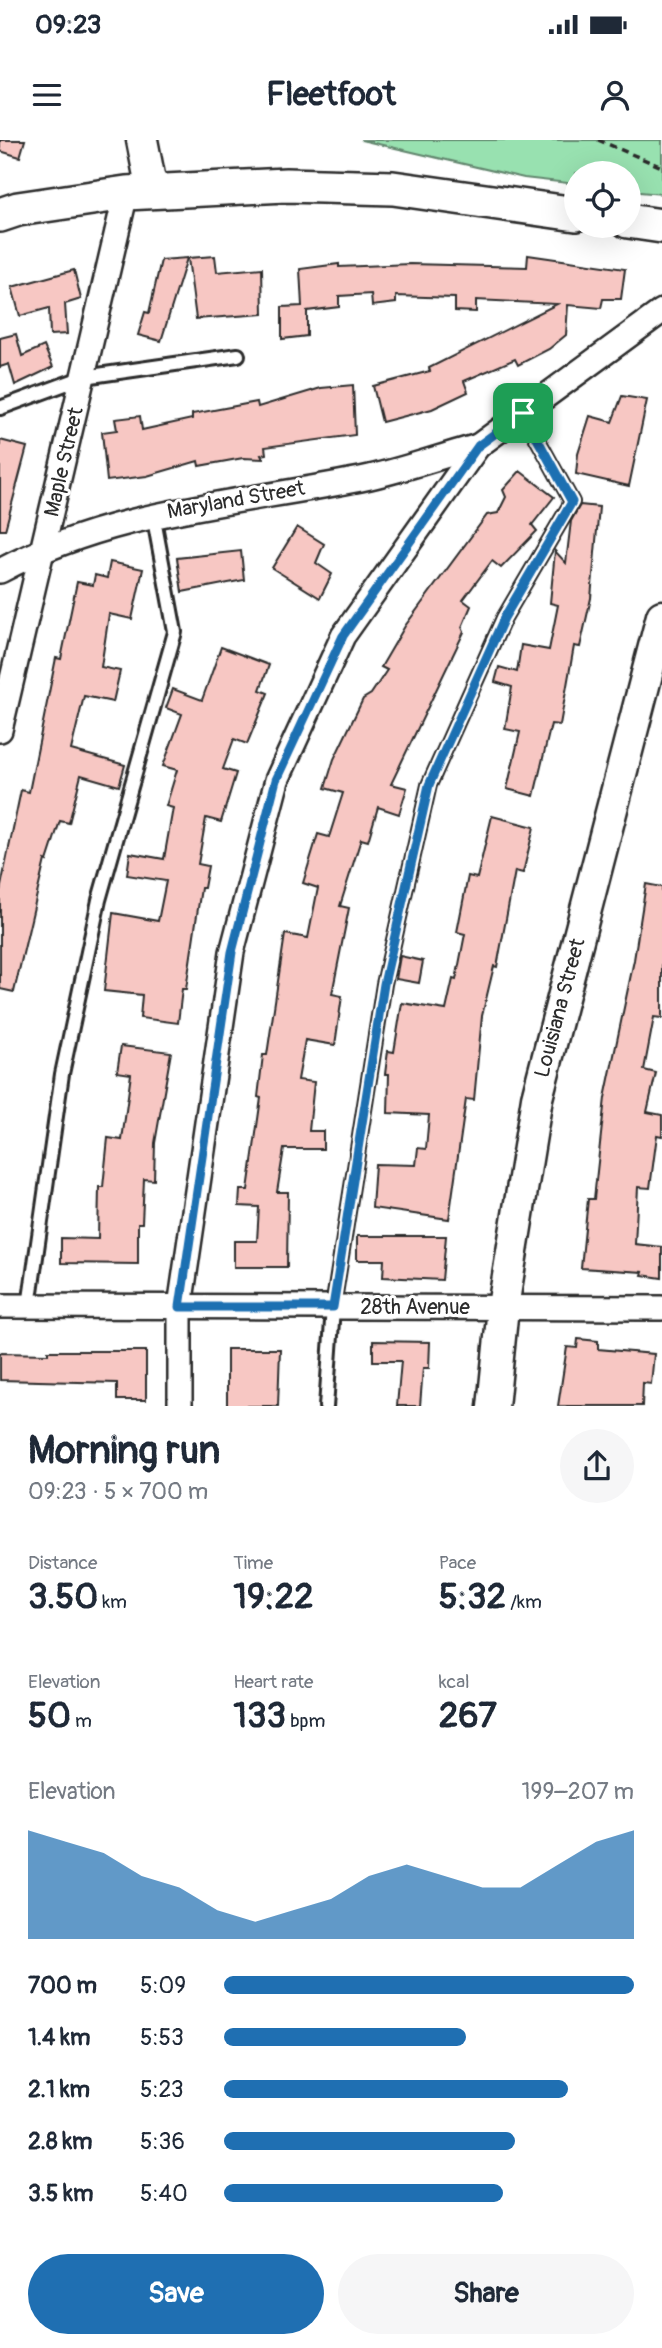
<!DOCTYPE html>
<meta charset="utf-8">
<style>
body{margin:0;font-family:Pangolin,sans-serif;background:#f6f6f7;color:#1f2937;height:100vh;display:flex;flex-direction:column;font-size:26px;white-space:nowrap}
*{box-sizing:border-box;margin:0}
p{font-size:23px;color:#747a83}
.icon{flex:none;width:38px;height:38px;fill:none;stroke:currentColor;stroke-width:2;stroke-linecap:round;stroke-linejoin:round}
.map{position:relative;height:1266px;overflow:hidden}
.sheet{display:flex;flex-direction:column;background:#fff;flex:1}
.sheet>*{flex:none}
.controls{position:absolute;left:564px;top:21px;display:grid;gap:14px}
.controls a{display:grid;place-items:center;width:77px;height:77px;border-radius:50%;background:#fff;box-shadow:0 7px 28px #0002;font-size:35px}
.pin{position:absolute;display:grid;place-items:center;width:60px;height:60px;color:#fff;margin:-30px;border-radius:14px;box-shadow:0 4px 10px #0006}
.round{display:grid;place-items:center;flex:none;width:74px;height:74px;border-radius:37px;background:#f6f6f7}
.overview{display:flex;align-items:center;justify-content:space-between;height:119px;padding:0 28px}
h1{font-size:38px;font-weight:800;line-height:52px}
.metrics{display:grid;grid-template-columns:repeat(3,1fr);gap:10px;height:119px;padding:7px 28px}
.metrics div{display:grid;align-content:center}
.metrics b{font-size:35px;font-weight:800}
.metrics small{font-size:19px;font-weight:400}
.metrics p{font-size:19px}
.chart{height:196px;padding:14px 28px}
.chart p{display:flex;justify-content:space-between}
.chart svg{width:100%;height:126px;margin-top:7px;fill:#1f6fb2;opacity:.7}
.primary-button{display:flex;gap:14px;margin-top:auto;padding:14px 28px}
.primary-button a{flex:1;height:80px;border-radius:42px;background:#1f6fb2;color:#fff;font-size:28px;font-weight:800;line-height:80px;text-align:center}
.primary-button a+a{background:#f6f6f7;color:#1f2937}
ul{padding:0 28px;list-style:none;font-size:23px}
li{display:grid;grid-template-columns:112px 84px 1fr;align-items:center;height:52px}
li i{height:18px;border-radius:9px;background:#1f6fb2}
.status{display:flex;justify-content:space-between;align-items:center;height:49px;padding:0 35px;background:#fff;direction:ltr}
.status svg{height:19px;fill:currentColor}
header{display:flex;justify-content:space-between;align-items:center;height:91px;padding:0 28px;background:#fff;font-size:32px;font-weight:800}
.map>svg:first-child{display:block}
.green{fill:#98e1b0;stroke:#62866e;stroke-width:2}
.building{fill:#f7c7c3;stroke:#2b2b2b;stroke-width:2}
.lines{fill:none;stroke-linecap:round;stroke-linejoin:round}
.service-casing{stroke:#2b2b2b;stroke-width:18}
.minor-casing{stroke:#2b2b2b;stroke-width:28}
.tertiary-casing{stroke:#2b2b2b;stroke-width:35}
.secondary-casing{stroke:#2b2b2b;stroke-width:38}
.path{stroke:#2b2b2b;stroke-width:3.5;stroke-dasharray:7 5;stroke-linecap:butt}
.service{stroke:#fff;stroke-width:12}
.minor{stroke:#fff;stroke-width:23}
.tertiary{stroke:#fff;stroke-width:30}
.secondary{stroke:#fff;stroke-width:33}
.route-casing{stroke:#fff;stroke-width:14}
.route{stroke:#1f6fb2;stroke-width:9}
.labels{text-anchor:middle;dominant-baseline:central;stroke-width:6;stroke-linejoin:round;paint-order:stroke}
.street-label{font-size:21px;fill:#2b2b2b;stroke:#fff}
</style>
<div class="status"><b>09:23</b><svg viewBox="0 0 49 12"><path d="M0 12V9h3v3zM5 12V6h3v6zM10 12V3h3v9zM15 12V0h3v12zM26 1h20v11H26zM47 4h2v5h-2z"/></svg></div>
<header><svg class="icon" aria-label="menu" viewBox="0 0 24 24"><path d="M4 6h16M4 12h16M4 18h16"/></svg>Fleetfoot<svg class="icon" aria-label="person" viewBox="0 0 24 24"><circle cx="12" cy="8" r="4"/><path d="M4 21q1-7 8-7t8 7"/></svg></header>
<div class="map">
<svg width="662" height="1267" viewBox="0 0 662 1267">
<rect width="100%" height="100%" fill="#fff"/>
<filter id="ink" filterUnits="userSpaceOnUse"><feTurbulence type="fractalNoise" baseFrequency=".0143" numOctaves="2"/><feDisplacementMap in="SourceGraphic" scale="14" xChannelSelector="R" yChannelSelector="G"/><feConvolveMatrix kernelMatrix="1 2 1 2 8 2 1 2 1" color-interpolation-filters="sRGB"/></filter>
<g filter="url(#ink)">
<polygon class="green" points="361,0 662,0 662,54 628,51 628,33 576,33 576,44 524,38"/>
<g class="building">
<polygon points="0,0 25,0 20,17 0,11"/>
<polygon points="528,115 625,129 621,159 603,159 601,168 568,165 566,195 549,209 518,225 515,219 464,241 468,252 432,269 382,282 373,246 430,231 429,228 557,164 476,160 476,172 455,171 455,158 396,156 396,163 372,166 371,154 339,156 339,167 307,171 307,196 282,199 282,167 302,166 300,129 339,124 339,127 410,124 527,127"/>
<polygon points="215,116 217,132 262,128 263,174 196,179 188,118"/>
<polygon points="187,118 161,201 138,195 145,172 149,173 161,120"/>
<polygon points="74,130 81,159 65,164 67,194 50,195 49,168 20,176 12,147"/>
<polygon points="16,194 22,216 44,206 53,227 15,245 9,224 0,227 0,198"/>
<polygon points="353,245 355,295 265,307 266,314 261,315 263,319 243,318 199,326 198,321 147,336 107,341 102,292 117,290 115,279 140,276 142,290 192,279 192,274 257,262 258,267 321,248"/>
<polygon points="622,256 647,260 629,346 576,334 578,314 590,276 612,282"/>
<polygon points="0,300 27,307 5,390 0,390"/>
<polygon points="520,331 554,357 532,385 537,391 501,428 492,421 463,460 471,466 462,487 464,492 391,644 407,648 399,674 378,667 368,701 361,699 340,766 349,768 332,854 342,856 335,905 305,900 298,940 314,942 309,991 323,991 323,1009 284,1009 277,1052 288,1052 287,1127 234,1127 234,1101 257,1101 259,1067 239,1066 240,1050 248,1050 261,958 258,957 263,915 267,915 285,794 308,798 318,748 303,743 318,694 329,697 343,653 325,648 334,619 363,559 371,554 387,530 381,527 405,486 487,375 498,373 506,357 503,350"/>
<polygon points="580,365 599,367 591,458 580,507 574,506 560,585 551,584 534,656 507,649 520,592 505,589 512,547 495,542 499,527 517,532 521,505 549,510 558,465 550,463 555,411 566,423 571,381"/>
<polygon points="297,387 324,404 316,423 332,434 320,458 272,428"/>
<polygon points="241,411 244,440 182,452 177,418"/>
<polygon points="110,422 143,429 132,479 109,474 101,527 120,531 113,562 84,556 71,610 125,625 119,646 81,635 69,683 60,681 47,721 45,720 14,852 0,849 0,751 21,650 29,652 56,518 61,519 77,442 93,445 95,435 107,438"/>
<polygon points="221,507 269,525 260,550 268,553 247,604 234,599 223,629 236,633 221,682 206,678 198,724 208,726 204,748 201,748 186,849 182,849 178,883 140,878 142,855 104,851 113,773 158,781 166,741 127,735 130,713 164,719 173,668 166,666 177,630 163,626 182,574 166,568 173,549 202,560"/>
<polygon points="492,676 534,687 523,733 515,731 497,827 494,826 482,876 474,960 466,959 449,1079 372,1068 375,1024 416,1025 418,1008 426,1009 429,975 388,973 389,934 385,934 388,911 394,912 402,863 446,870 453,839 456,840 465,794 457,792 468,736 477,738"/>
<polygon points="646,744 662,747 662,878 654,877 644,930 656,933 647,972 662,975 662,996 657,995 650,1048 638,1047 635,1104 662,1107 662,1138 642,1135 643,1132 581,1128 588,1059 594,1059 605,958 634,820"/>
<polygon points="400,816 423,821 419,843 396,839"/>
<polygon points="121,906 171,912 155,1003 154,1040 144,1039 142,1083 138,1083 138,1124 61,1123 61,1098 98,1099 99,1047 103,1047 108,998 122,1000 131,934 117,932"/>
<polygon points="357,1096 446,1096 442,1140 383,1137 384,1120 357,1120"/>
<polygon points="578,1199 598,1201 598,1209 654,1214 651,1244 643,1243 642,1266 558,1266 567,1207 577,1208"/>
<polygon points="373,1201 430,1202 429,1228 423,1228 420,1266 397,1266 401,1221 373,1221"/>
<polygon points="227,1209 280,1209 278,1266 227,1266"/>
<polygon points="48,1211 146,1211 146,1260 117,1260 117,1243 0,1240 0,1213 48,1214"/>
</g>
<g class="lines">
<g class="service-casing">
<g id="service">
<polyline points="0,268 84,237 238,215"/>
<polyline points="29,1166 62,934 99,760 175,492 153,374"/>
<polyline points="326,1267 333,1167 384,844 429,645 504,478 572,362 523,273"/>
</g>
</g>
<g class="minor-casing">
<g id="minor">
<path d="M0,431C118,368 242,364 370,337C406,329 442,316 478,306"/>
<polyline points="0,590 126,53"/>
<polyline points="0,1166 662,1168"/>
<polyline points="180,1267 180,1167 232,812 277,640 343,496 478,306 662,171"/>
</g>
</g>
<g class="tertiary-casing">
<g id="tertiary">
<polyline points="142,0 152,51"/>
<polyline points="493,1267 503,1167 537,958 662,476"/>
</g>
</g>
<g class="secondary-casing">
<g id="secondary">
<polyline points="0,75 18,69 126,53 286,45 393,48 576,74"/>
<polyline points="628,81 662,86"/>
</g>
</g>
<polyline class="path" points="598,0 662,27"/>
<use href="#service" class="service"/>
<use href="#minor" class="minor"/>
<use href="#tertiary" class="tertiary"/>
<use href="#secondary" class="secondary"/>
</g>
</g>
<g class="lines" filter="url(#ink)">
<g class="route-casing">
<polygon id="route" points="523,273 572,362 504,478 429,645 384,844 333,1167 180,1167 232,812 276,640 343,496 478,306"/>
</g>
<use href="#route" class="route"/>
</g>
<g class="labels">
<g class="street-label">
<text transform="translate(64 322) rotate(-77)">Maple Street</text>
<text transform="translate(236 360) rotate(-10)">Maryland Street</text>
<text transform="translate(560 868) rotate(-75)">Louisiana Street</text>
<text x="415" y="1167">28th Avenue</text>
</g>
</g>
</svg>
<div class="controls">
<a><svg class="icon" aria-label="locate" viewBox="0 0 24 24"><circle cx="12" cy="12" r="6"/><path d="M12 2v4M12 18v4M2 12h4M18 12h4"/></svg></a>
</div>
<div class="pin" style="left:523px;top:273px;background:#1e9e55"><svg class="icon" aria-label="arrive" viewBox="0 0 24 24"><path d="M6 21V4h12l-3 4 3 4H6"/></svg></div>
</div>
<section class="sheet">
<div class="overview"><div><h1>Morning run</h1><p>09:23 · 5 × 700 m</p></div><a class="round"><svg class="icon" aria-label="share" viewBox="0 0 24 24"><path d="M12 15V3M7 8l5-5 5 5M5 13v7h14v-7"/></svg></a></div>
<div class="metrics">
<div><p>Distance</p><b>3.50<small> km</small></b></div>
<div><p>Time</p><b>19:22</b></div>
<div><p>Pace</p><b>5:32<small> /km</small></b></div>
</div>
<div class="metrics">
<div><p>Elevation</p><b>50<small> m</small></b></div>
<div><p>Heart rate</p><b>133<small> bpm</small></b></div>
<div><p>kcal</p><b>267</b></div>
</div>
<div class="chart"><p><span>Elevation</span>199–207 m</p>
<svg viewBox="0 0 160 44" preserveAspectRatio="none"><path d="M0 44V6L10 10L20 14L30 22L40 26L50 34L60 38L70 34L80 30L90 22L100 18L110 22L120 26L130 26L140 18L150 10L160 6V44z"/></svg>
</div>
<ul>
<li><b>700 m</b>5:09<i style="width:100%"></i></li>
<li><b>1.4 km</b>5:53<i style="width:59%"></i></li>
<li><b>2.1 km</b>5:23<i style="width:84%"></i></li>
<li><b>2.8 km</b>5:36<i style="width:71%"></i></li>
<li><b>3.5 km</b>5:40<i style="width:68%"></i></li>
</ul>
<div class="primary-button"><a>Save</a><a>Share</a></div>
</section>
